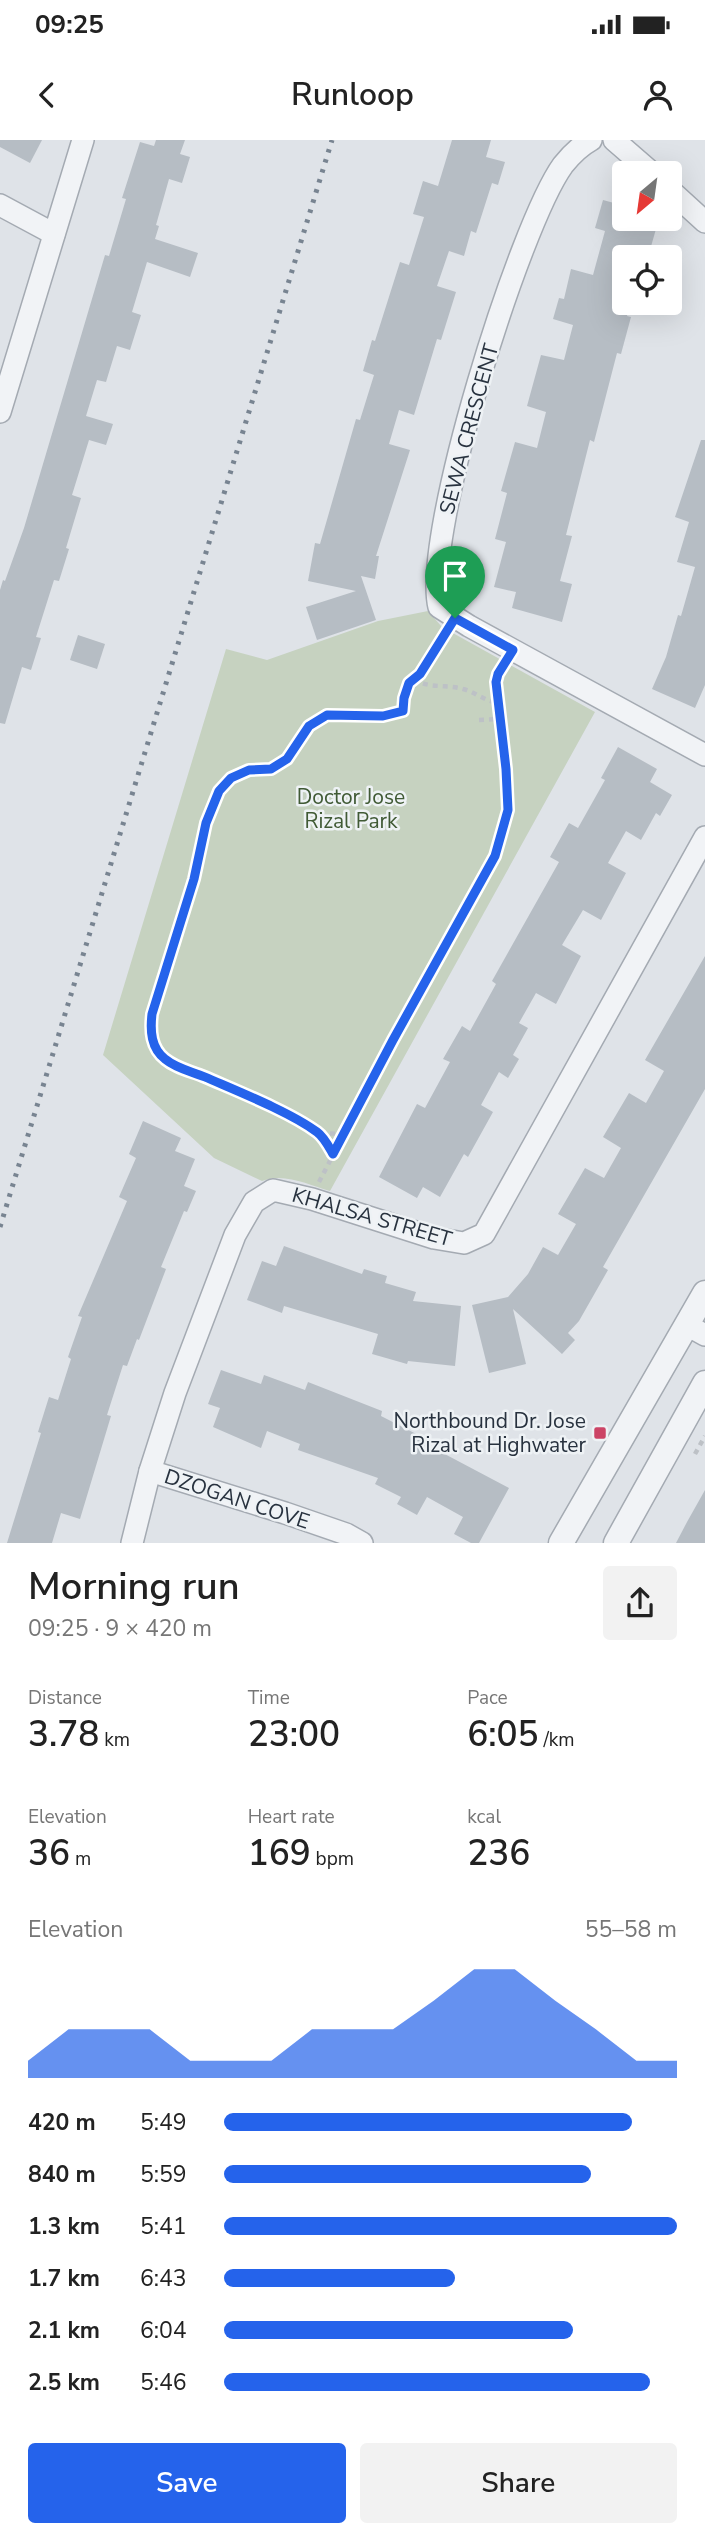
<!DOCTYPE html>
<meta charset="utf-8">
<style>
body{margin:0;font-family:"Nunito Sans",sans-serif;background:#f2f2f2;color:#222;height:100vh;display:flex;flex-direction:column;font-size:26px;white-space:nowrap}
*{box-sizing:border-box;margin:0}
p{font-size:23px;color:#767676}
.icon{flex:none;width:38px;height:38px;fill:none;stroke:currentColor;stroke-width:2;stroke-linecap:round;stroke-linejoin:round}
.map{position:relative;height:1403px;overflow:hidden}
.details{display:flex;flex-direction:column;background:#fff;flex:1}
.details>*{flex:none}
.needle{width:46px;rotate:209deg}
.tools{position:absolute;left:612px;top:21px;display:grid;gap:14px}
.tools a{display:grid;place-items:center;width:70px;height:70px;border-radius:7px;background:#fff;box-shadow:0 7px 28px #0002;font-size:35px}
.pin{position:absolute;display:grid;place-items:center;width:60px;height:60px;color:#fff;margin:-72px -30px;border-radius:50% 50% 50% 0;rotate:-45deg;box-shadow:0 0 7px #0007}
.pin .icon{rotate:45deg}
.round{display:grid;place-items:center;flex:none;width:74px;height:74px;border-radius:7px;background:#f2f2f2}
.overview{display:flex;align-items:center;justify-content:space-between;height:119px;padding:0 28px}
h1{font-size:38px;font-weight:600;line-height:52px}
.stats{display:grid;grid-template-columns:repeat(3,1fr);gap:10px;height:119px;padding:7px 28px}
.stats div{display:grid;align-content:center}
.stats b{font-size:35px;font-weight:600}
.stats small{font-size:19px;font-weight:400}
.stats p{font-size:19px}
.chart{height:196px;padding:14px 28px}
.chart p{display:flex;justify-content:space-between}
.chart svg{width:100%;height:126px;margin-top:7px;fill:#2563eb;opacity:.7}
.action{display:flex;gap:14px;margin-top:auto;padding:14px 28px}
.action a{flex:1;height:80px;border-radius:7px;background:#2563eb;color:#fff;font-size:28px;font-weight:600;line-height:80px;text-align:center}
.action a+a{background:#f2f2f2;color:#222}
ul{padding:0 28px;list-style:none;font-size:23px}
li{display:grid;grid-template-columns:112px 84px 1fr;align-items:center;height:52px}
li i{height:18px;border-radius:9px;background:#2563eb}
.status{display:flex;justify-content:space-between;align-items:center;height:49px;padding:0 35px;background:#fff;direction:ltr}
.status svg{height:19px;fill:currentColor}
header{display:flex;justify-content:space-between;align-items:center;height:91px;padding:0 28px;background:#fff;font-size:32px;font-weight:600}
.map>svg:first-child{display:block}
.green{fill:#c6d2c0}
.building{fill:#b6bdc4}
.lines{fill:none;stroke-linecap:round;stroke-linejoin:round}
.minor-casing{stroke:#a4aab2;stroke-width:24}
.tertiary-casing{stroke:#a4aab2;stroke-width:27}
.path{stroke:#bdc1c6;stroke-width:4.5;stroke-dasharray:5 5;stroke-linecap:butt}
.minor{stroke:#f1f3f6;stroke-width:21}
.tertiary{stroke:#f1f3f6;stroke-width:24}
.rail{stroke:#788491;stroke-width:5;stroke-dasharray:3.5 7;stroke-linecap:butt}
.route-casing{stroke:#fff;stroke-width:14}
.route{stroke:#2563eb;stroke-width:9}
.poi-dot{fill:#c46;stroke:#eef2f5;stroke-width:2.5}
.labels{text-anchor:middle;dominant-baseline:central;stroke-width:5;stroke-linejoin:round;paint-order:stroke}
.street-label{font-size:21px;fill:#28323f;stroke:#eef2f5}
.park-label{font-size:21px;fill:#405a35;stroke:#eef2f5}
.poi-label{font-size:21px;fill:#28323f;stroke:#eef2f5;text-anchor:end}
</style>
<div class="status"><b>09:25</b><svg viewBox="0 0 49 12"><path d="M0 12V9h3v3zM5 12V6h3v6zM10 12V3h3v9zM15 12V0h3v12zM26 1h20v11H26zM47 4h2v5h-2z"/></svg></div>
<header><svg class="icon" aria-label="back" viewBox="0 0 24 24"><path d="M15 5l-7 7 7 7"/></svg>Runloop<svg class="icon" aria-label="person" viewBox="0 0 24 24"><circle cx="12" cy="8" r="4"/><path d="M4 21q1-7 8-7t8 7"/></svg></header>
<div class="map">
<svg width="705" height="1403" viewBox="0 0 705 1403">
<rect width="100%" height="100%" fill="#dfe3e8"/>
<path class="green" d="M428,471L442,487L595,572L330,1051C309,1045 284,1032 262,1041L214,1018L103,915L226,509L267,520L378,481Z"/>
<g class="building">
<polygon points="0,0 42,0 30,23 0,7"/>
<polygon points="156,0 185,0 180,14 190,17 182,43 169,39 156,85 159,86 155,99 198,113 190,137 147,122 132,172 141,175 130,210 117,206 106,242 97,240 86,276 113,284 106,305 89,300 72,355 81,358 66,408 69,409 59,441 54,440 36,497 41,498 31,530 22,527 5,584 0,583 0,450 3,440 5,441 24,388 105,115 109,116 126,59 122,58 140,2 154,6"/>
<polygon points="452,0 491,0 486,17 505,22 498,45 492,43 476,93 471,91 464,116 449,111 437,146 456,152 441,200 437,199 414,275 399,270 389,304 410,310 376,416 379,416 375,439 361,436 376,480 317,500 306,467 356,451 308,441 315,403 320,404 356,279 360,280 374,235 363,231 372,200 375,201 400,122 409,125 424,77 413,74 423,41 438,46"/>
<polygon points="603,60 625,66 625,79 645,79 658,82 648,117 625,117 625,163 630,163 627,176 631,177 621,214 617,213 594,302 590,300 566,395 572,396 560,441 572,444 562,482 512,468 516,452 494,447 506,402 495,399 507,353 501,351 515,302 537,308 546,272 527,266 541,215 564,220 573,185 553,179 559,158 564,159 571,129 593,135 605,91 595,88"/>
<polygon points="701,300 705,300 705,545 695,568 652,549 666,517 678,475 681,476 695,427 677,422 689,382 675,377"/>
<polygon points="78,495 105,504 97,529 70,520"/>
<polygon points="618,607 657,629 650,642 672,655 660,676 656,673 641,700 626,691 608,723 626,733 601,780 583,770 562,805 581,816 556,864 536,853 519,883 528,888 513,915 519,919 508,938 499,932 481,965 493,972 468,1017 464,1014 440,1057 423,1047 417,1058 379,1037 417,964 425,968 450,922 443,919 462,886 470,891 496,844 492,841 559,722 550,717 569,683 578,688 605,640 601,638"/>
<polygon points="705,816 705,949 603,1127 608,1130 579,1181 568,1193 575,1200 562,1214 513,1169 526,1224 489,1233 472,1165 508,1157 528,1134 543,1107 558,1115 576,1084 558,1074 585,1028 604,1038 621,1008 603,997 629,953 646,963 664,931 645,920"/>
<polygon points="143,981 181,998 175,1011 195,1019 184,1046 196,1051 187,1072 184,1071 161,1127 166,1129 139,1200 137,1199 127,1226 123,1225 107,1275 111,1276 80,1379 61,1373 52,1403 7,1403 41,1293 38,1292 49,1257 58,1260 71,1219 68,1217 82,1177 78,1176 127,1061 119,1057 136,1018 129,1014"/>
<polygon points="284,1106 362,1134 364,1129 387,1136 385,1143 416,1152 413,1161 461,1166 455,1226 408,1221 407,1224 372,1214 378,1194 284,1166 282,1173 247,1160 262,1121 276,1126"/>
<polygon points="221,1230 261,1244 264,1235 305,1250 308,1242 382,1271 381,1276 424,1298 422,1302 509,1348 479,1403 471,1403 454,1394 463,1377 427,1357 417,1375 397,1364 401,1357 375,1344 378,1338 298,1310 300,1304 267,1291 261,1308 213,1287 220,1268 208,1264"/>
<polygon points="705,1350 705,1403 676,1403 687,1382"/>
</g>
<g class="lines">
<g class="minor-casing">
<g id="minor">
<path d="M591,0C580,6 571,15 563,25C519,86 422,397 439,467L469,486L705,615"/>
<polyline points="614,0 652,33"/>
<polyline points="670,50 705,82"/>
<polyline points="0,65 54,94"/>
<polyline points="0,272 83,0"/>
<polyline points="687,1185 705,1195"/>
<polyline points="150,1331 285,1373 346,1394 362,1403"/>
<polyline points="132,1403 150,1331 175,1253 235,1095 254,1062 273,1050 312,1059 434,1098 464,1103 484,1094 705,697"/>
</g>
</g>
<g class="tertiary-casing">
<g id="tertiary">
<polyline points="561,1403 705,1153"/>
<polyline points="616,1403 705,1243"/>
</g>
</g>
<g class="path">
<path d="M414,539C428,549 447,544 463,549C475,552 485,561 498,563"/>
<polyline points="403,577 403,557 409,543 420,534 446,494"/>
<polyline points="479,580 500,579"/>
<polyline points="320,993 344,994"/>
<polyline points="333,1014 319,993 279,971 200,935 178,928 163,918 154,905 151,889 152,874 194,739 206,683 219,651 231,638 249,630 271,629 287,619 309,586 327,574 383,576 403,571"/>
<polyline points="319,1042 393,900 495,716 508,670 506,629 496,542 502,528"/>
<polyline points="695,1314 705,1296"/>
</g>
<use href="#minor" class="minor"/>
<use href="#tertiary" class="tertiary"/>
<polyline class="rail" points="0,1087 332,0"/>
</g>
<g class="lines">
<g class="route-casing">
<path id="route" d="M455,478L513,510L498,534L496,542L506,629L508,670L495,716L393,900L333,1014C329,1007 324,997 317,992C290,972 237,951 205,937C191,931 177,929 165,919C151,908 150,891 152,874L194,739L206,683L219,651L231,638L249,630L271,629L287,619L309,586L327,575L383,576L403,571L404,558L409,543L420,534Z"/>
</g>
<use href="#route" class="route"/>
</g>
<rect class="poi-dot" x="593" y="1286" width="14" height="14" rx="3.5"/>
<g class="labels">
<g class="street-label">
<text transform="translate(469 289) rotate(-75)">SEWA CRESCENT</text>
<text transform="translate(372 1077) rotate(16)">KHALSA STREET</text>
<text transform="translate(237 1359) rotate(18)">DZOGAN COVE</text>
</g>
<g class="park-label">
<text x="351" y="657">Doctor Jose<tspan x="351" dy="24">Rizal Park</tspan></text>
</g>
<g class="poi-label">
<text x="586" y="1281">Northbound Dr. Jose<tspan x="586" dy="24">Rizal at Highwater</tspan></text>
</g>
</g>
</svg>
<div class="tools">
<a><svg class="needle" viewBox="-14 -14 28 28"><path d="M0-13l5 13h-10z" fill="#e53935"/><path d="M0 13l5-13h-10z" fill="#767676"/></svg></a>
<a><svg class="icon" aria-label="locate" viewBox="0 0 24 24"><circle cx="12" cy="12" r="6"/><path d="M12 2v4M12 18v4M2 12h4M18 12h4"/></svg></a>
</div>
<div class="pin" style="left:455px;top:478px;background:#1e9e55"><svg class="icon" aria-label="arrive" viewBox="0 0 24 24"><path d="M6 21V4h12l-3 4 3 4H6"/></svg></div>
</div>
<section class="details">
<div class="overview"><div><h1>Morning run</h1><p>09:25 · 9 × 420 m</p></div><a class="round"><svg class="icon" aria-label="share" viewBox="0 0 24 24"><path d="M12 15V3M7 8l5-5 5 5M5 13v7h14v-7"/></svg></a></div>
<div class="stats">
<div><p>Distance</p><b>3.78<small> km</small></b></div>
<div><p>Time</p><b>23:00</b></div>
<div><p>Pace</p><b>6:05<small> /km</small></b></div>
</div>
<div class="stats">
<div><p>Elevation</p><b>36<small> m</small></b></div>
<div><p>Heart rate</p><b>169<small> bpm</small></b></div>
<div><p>kcal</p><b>236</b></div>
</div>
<div class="chart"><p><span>Elevation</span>55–58 m</p>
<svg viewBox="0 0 160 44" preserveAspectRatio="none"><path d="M0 44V38L10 27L20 27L30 27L40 38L50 38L60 38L70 27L80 27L90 27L100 17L110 6L120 6L130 17L140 27L150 38L160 38V44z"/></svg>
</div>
<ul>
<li><b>420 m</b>5:49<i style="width:90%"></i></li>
<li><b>840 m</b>5:59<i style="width:81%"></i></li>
<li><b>1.3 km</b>5:41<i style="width:100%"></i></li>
<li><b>1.7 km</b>6:43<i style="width:51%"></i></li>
<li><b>2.1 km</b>6:04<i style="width:77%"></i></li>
<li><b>2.5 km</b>5:46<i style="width:94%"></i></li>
</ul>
<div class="action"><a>Save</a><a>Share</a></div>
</section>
